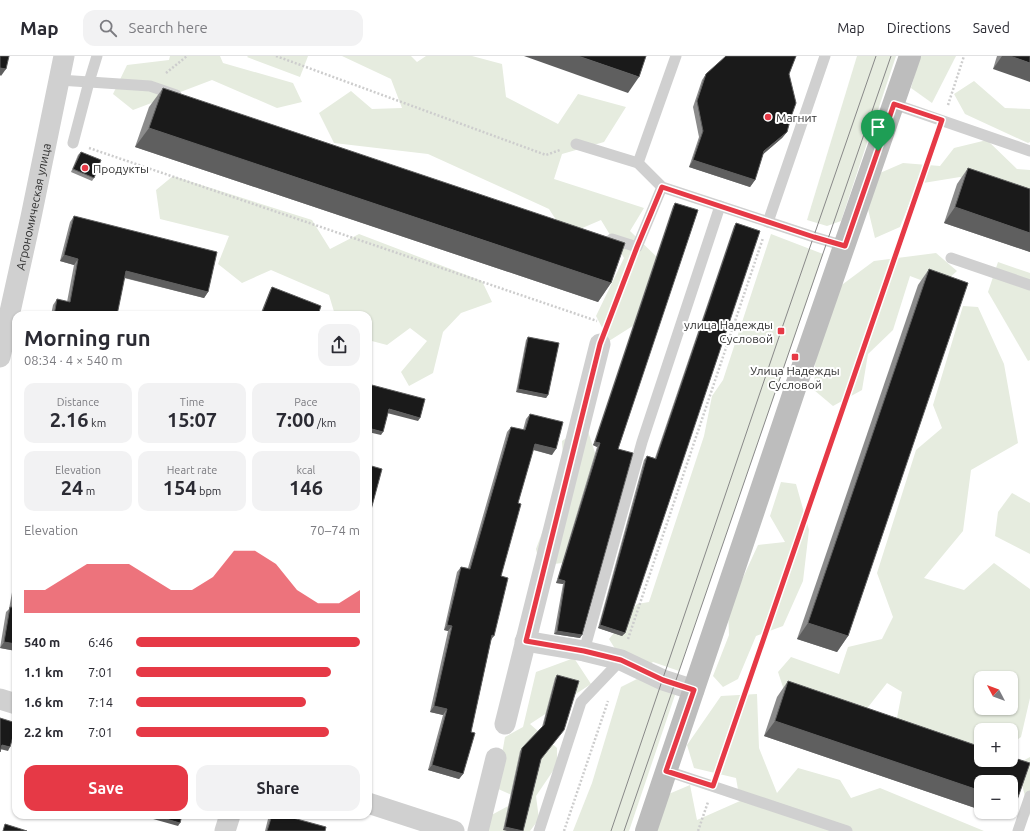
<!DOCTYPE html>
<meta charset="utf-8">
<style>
body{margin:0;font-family:Ubuntu,sans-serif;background:#f2f2f3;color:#2b2b33;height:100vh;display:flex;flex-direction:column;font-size:15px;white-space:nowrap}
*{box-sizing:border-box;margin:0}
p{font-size:13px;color:#7c7c81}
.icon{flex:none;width:22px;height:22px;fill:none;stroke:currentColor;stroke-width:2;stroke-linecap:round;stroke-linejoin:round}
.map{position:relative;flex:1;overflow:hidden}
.sheet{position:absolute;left:12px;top:255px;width:360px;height:508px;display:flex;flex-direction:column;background:#fff;border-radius:12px;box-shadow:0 1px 3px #0004}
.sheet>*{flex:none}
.needle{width:26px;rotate:311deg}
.tools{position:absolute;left:974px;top:615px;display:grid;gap:8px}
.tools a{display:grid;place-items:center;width:44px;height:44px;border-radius:8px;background:#fff;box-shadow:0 1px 3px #0004;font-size:20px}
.pin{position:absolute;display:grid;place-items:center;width:34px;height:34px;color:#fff;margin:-41px -17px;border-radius:50% 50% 50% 0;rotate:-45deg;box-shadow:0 0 4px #0007}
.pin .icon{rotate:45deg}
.round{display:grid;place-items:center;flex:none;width:42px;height:42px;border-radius:12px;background:#f2f2f3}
.headline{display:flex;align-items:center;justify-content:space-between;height:68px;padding:0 12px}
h1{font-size:22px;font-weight:600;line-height:30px}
.figures{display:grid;grid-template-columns:repeat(3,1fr);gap:6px;height:68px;padding:4px 12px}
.figures div{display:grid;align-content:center;border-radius:10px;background:#f2f2f3;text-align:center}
.figures b{font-size:20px;font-weight:600}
.figures small{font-size:11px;font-weight:400}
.figures p{font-size:11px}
.chart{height:112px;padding:8px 12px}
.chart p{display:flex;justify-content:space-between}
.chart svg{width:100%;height:72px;margin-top:4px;fill:#e63946;opacity:.7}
.button{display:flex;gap:8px;margin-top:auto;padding:8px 12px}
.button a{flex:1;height:46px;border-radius:12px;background:#e63946;color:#fff;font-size:16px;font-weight:600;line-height:46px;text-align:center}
.button a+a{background:#f2f2f3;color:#2b2b33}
ul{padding:0 12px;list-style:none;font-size:13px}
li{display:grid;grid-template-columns:64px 48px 1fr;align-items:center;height:30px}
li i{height:10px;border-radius:5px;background:#e63946}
header{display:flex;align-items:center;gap:24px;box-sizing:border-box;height:56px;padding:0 20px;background:#fff;border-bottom:1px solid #e1e1e2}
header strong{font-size:19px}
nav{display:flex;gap:22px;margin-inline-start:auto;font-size:14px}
.search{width:280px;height:36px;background:#f2f2f3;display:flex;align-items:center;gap:10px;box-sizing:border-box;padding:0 14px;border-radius:12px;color:#7c7c81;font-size:15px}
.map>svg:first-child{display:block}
.green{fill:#e6ecdf;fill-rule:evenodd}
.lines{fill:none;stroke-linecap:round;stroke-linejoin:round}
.path{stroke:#cdcdcd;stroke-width:2.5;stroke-dasharray:2 2;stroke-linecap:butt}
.lane{stroke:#d0d0d0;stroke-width:11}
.street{stroke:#d0d0d0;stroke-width:21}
.secondary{stroke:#bdbdbd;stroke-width:22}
.tram{stroke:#888;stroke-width:1}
.wall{fill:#8c8c8c}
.shaded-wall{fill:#5f5f5f}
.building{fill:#1a1a1a;stroke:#5f5f5f}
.route-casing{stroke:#fff;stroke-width:8}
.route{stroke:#e63946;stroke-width:5}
.poi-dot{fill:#e63946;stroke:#fff;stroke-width:1.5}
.labels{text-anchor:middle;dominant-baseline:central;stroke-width:4;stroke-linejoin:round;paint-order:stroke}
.poi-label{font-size:12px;fill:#333;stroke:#fff;text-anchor:start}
.street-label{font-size:12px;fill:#333;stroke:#fff}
</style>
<header>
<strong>Map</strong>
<div class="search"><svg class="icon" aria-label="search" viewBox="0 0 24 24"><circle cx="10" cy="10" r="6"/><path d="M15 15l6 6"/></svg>Search here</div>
<nav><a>Map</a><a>Directions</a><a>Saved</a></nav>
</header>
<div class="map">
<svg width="1030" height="775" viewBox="0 0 1030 775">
<rect width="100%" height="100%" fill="#fff"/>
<g class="green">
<polygon points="170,0 220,0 223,7 293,27 302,46 277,52 212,24 133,54 113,38 127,9 169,4"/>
<polygon points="248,0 308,0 300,21 247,1"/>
<polygon points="342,0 411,0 417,6 426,0 472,0 502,8 506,41 558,68 578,38 626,51 604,86 562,98 554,123 644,152 630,175 662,206 639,266 609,285 596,260 624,202 601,164 566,179 549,153 428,98 334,87 319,57 351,35 372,53 402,52 391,23"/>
<polygon points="857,0 896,0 841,165 827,170 807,164"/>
<polygon points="920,0 956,0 932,47 911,32"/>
<polygon points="974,25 1005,52 1030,53 1030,86 1028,87 965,58 954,38"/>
<polygon points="987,84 1017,113 1030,114 1030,146 960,121 917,128 900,171 875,182 867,149 880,117 903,107 940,110 954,92"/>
<polygon points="173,120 312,164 330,193 359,178 482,225 492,246 461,257 443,276 433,317 409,330 401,316 427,285 410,272 387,289 368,284 368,259 335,259 329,239 271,214 242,227 218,208 229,180 160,163 156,134"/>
<polygon points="771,178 823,198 820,207 679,615 653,606 645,611 617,596 609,583 637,548 649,546 704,380 712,340 723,324"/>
<polygon points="936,197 957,215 939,231 910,220 893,274 868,298 862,334 833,350 814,334 816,290 839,231 874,205"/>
<polygon points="998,206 1030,217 1030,304 1028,305 988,236"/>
<path d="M963,250L978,251L1004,308L1018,387L971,414L963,475L924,522L964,534L994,507L1030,533V642L1021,681L1011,688V674H981V702L895,672L902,636L887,627L865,655L785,637L778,616L791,601L839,618L848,591L882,583L893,561L877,517L916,394L942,372L933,349ZM981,622H1011V652H981Z"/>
<polygon points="586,369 598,406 569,506 540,510 536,493 564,418 562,385"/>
<polygon points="781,426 796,428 809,474 803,525 783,570 756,580 738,623 723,631 713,620 729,579 728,554 758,489 785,486 770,460"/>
<polygon points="1012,437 1030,447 1030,498 995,480 998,456"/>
<polygon points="574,602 591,628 530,668 557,692 557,709 536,740 539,763 530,775 484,775 486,762 521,743 496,732 505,681 523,671 536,616"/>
<polygon points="637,623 676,636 629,775 573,775 592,727 621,631"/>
<polygon points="757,638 759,692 777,737 798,712 840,724 851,742 880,732 984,775 657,775 664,740 690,729 697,764 740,745 736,722 694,712 687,689 721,640"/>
<polygon points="1030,701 1030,761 1017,708"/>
</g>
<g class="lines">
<g class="path">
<polyline points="276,0 546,99 560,94"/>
<polyline points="166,17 187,0"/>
<polyline points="948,49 964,0"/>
<polyline points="89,92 597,265"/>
<polyline points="607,268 631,208"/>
<polyline points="628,583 763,182"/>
<polyline points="718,714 937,80"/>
<polyline points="564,775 608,645"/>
<polyline points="698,775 708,746"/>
</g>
<g class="lane">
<polyline points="59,24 150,30 176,39"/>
<polyline points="894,48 1030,95"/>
<polyline points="73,87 89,26 97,0"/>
<polyline points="576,88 638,107 662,131 814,181 845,190"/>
<polyline points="638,107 676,0"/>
<polyline points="768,166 825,0"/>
<polyline points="612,183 637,191 662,131"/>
<polyline points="951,202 1030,229"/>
<polyline points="584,595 642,386 720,150"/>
<polyline points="667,715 847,775"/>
<polyline points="539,775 581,646 621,604"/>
<polyline points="1018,775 1030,740"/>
</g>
<g class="street">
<path id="s1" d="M0,301L31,161L64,0"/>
<polyline points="525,585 584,595 621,604 663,624 694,634"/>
<polyline points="0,643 16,648"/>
<polyline points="505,668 600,288"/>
<polyline points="368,747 454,775"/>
<polyline points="225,775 230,759"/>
<polyline points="478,775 496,702"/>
</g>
<polyline class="secondary" points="646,775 804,306 910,0"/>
<g class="tram">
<polyline points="611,775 781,275 876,0"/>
<polyline points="624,775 891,0"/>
</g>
</g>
<g class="wall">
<polygon points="725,0 796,0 789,18 787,76 782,82 763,98 755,124 750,131 689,111 699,81 693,51 702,24 706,18 725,2"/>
<polygon points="997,0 1030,0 993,13"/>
<polygon points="163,32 611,227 598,246 135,91 149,51"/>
<polygon points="81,96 94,122 92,125 71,116 78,99"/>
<polygon points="968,112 1030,133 1030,196 944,167 957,128"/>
<polygon points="675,147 618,393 580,582 554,578 563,528 556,527 597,391 593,389 673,150"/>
<polygon points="74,160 208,236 204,242 124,222 117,259 51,259 53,249 57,243 67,246 74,209 60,205 70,166"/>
<polygon points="736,167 625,577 622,580 598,572 644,404 647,400 655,402 734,170"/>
<polygon points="929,213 848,580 837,596 797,583 918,229"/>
<polygon points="272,231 318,259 260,259 270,234"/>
<polygon points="528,281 548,339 546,342 516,336 526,284"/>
<polygon points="530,358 552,399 533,394 518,447 501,520 491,585 471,676 463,718 459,723 428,714 443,659 430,656 448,575 444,574 457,516 461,511 468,512 507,376 511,371 523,374 526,363"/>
<polygon points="16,514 16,595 0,592 6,556 9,553"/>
<polygon points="557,619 541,704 523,775 503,774 520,695 522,692 542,671 555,622"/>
<polygon points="788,625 981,691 981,704 1011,704 1011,701 1030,707 1016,747 1011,754 1011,726 981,726 981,754 764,680 777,641"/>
<polygon points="271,759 282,759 325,775 265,775 268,763"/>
</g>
<g class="shaded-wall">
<polygon points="524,0 578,0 639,21 628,37"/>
<polygon points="1002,0 1010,0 1030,7 1030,26 993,13"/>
<polygon points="0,12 6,13 1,20 0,19"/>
<polygon points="149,72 611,227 598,246 135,91"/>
<polygon points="787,76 782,82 760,101 764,95"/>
<polygon points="693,104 755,124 750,131 689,111"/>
<polygon points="955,151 1030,177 1030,196 944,167"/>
<polygon points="64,199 78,203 74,209 60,205"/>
<polygon points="126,215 208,236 204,242 122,221"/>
<polygon points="518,333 548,339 546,342 516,336"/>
<polygon points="389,353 420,362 418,365 387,357"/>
<polygon points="368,372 383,376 381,379 368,376"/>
<polygon points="595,386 600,387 597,391 593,389"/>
<polygon points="535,388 556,393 552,399 531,393"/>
<polygon points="558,523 565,525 563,528 556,527"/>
<polygon points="808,567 848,580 837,596 797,583"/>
<polygon points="447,569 452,570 448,575 444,574"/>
<polygon points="600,569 625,577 622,580 598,572"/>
<polygon points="557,575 582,579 580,582 554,578"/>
<polygon points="492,579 494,580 490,585"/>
<polygon points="4,586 16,588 16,595 0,592"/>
<polygon points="434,650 447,653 443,659 430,656"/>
<polygon points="775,665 981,735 981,754 764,680"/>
<polygon points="2,689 10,691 8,695 0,693"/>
<polygon points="432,709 463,718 459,723 428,714"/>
<polygon points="1011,745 1016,747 1011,754"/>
<polygon points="987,756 1010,756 1005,762"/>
<polygon points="139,759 152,759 180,767 178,770"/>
<polygon points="505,771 523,775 507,775 503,774"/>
</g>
<g class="building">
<polygon points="0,0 9,0 6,13 0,12"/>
<polygon points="578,0 646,0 639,21"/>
<polygon points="726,0 796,0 789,18 796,47 791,61 787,76 764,95 755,124 693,104 703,75 697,45 706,18"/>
<polygon points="1010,0 1030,0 1030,7"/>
<polygon points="163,32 625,187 611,227 149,72"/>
<polygon points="81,96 101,104 94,122 73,113"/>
<polygon points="968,112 1030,133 1030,177 955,151"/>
<polygon points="675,147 698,154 618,393 633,397 582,579 557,575 565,525 558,523 600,387 595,386"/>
<polygon points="74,160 217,196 208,236 126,215 117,259 54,259 57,243 70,246 78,203 64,199"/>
<polygon points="736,167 760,175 625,577 600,569 647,400 656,403"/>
<polygon points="929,213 968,227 848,580 808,567"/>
<polygon points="272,231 321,250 318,259 261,259"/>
<polygon points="528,281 559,287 548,339 518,333"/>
<polygon points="368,328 425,343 420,362 389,353 383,376 368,372"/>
<polygon points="530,358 563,366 556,393 535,388 518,447 521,448 501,520 508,522 494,580 492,579 471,676 475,677 463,718 432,709 447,653 434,650 452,570 447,569 461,511 470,513 511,371 525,374"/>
<polygon points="368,409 382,413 368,465"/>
<polygon points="16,530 16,588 4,586 10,551 12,551"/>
<polygon points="557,619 579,625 564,674 541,703 523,775 505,771 522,692 544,669"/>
<polygon points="788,625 981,691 981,704 1011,704 1011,701 1030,707 1016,747 1011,745 1011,726 981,726 981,735 775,665"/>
<polygon points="0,662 16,667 16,670 10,691 2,689 0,696"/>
<polygon points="152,759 182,759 180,767"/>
<polygon points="272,759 282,759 326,771 325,775 267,775"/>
<polygon points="5,768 27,775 3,775"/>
</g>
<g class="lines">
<g class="route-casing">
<polygon id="route" points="894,48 942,64 713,730 666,715 694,634 663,624 621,604 584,595 526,585 600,288 637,191 662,131 814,181 845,190"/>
</g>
<use href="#route" class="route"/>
</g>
<g class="poi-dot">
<circle cx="768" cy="61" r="4"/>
<circle cx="85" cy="112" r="4"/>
<rect x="777" y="271" width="8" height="8" rx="2"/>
<rect x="791" y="297" width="8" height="8" rx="2"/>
</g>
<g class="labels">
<g class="poi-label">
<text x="776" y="61">Магнит</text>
<text x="93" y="112">Продукты</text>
<text x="773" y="268" text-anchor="end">улица Надежды<tspan x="773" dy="14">Сусловой</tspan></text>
<text x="795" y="314" text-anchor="middle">Улица Надежды<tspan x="795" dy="14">Сусловой</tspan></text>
</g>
<g class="street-label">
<text stroke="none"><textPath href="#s1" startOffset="154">Агрономическая улица</textPath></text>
</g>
</g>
</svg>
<div class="tools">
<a><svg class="needle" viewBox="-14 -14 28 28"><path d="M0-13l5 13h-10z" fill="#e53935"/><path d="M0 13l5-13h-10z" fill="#7c7c81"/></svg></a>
<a>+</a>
<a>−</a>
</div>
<div class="pin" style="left:878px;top:95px;background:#1e9e55"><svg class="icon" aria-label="arrive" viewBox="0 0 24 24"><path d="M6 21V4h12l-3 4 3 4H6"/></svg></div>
<section class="sheet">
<div class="headline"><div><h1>Morning run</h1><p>08:34 · 4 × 540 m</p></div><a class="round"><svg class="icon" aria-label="share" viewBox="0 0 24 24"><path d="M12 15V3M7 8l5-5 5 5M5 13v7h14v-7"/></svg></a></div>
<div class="figures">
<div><p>Distance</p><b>2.16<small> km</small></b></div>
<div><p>Time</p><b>15:07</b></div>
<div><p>Pace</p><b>7:00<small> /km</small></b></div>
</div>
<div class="figures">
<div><p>Elevation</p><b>24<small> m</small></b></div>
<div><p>Heart rate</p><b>154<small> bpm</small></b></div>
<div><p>kcal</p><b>146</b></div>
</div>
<div class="chart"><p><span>Elevation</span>70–74 m</p>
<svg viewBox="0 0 160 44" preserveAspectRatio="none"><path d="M0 44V30L10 30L20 22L30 14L40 14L50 14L60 22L70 30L80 30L90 22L100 6L110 6L120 14L130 30L140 38L150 38L160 30V44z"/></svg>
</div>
<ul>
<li><b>540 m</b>6:46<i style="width:100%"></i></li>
<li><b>1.1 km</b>7:01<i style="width:87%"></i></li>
<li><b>1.6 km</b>7:14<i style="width:76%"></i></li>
<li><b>2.2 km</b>7:01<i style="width:86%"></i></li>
</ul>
<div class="button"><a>Save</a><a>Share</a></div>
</section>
</div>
